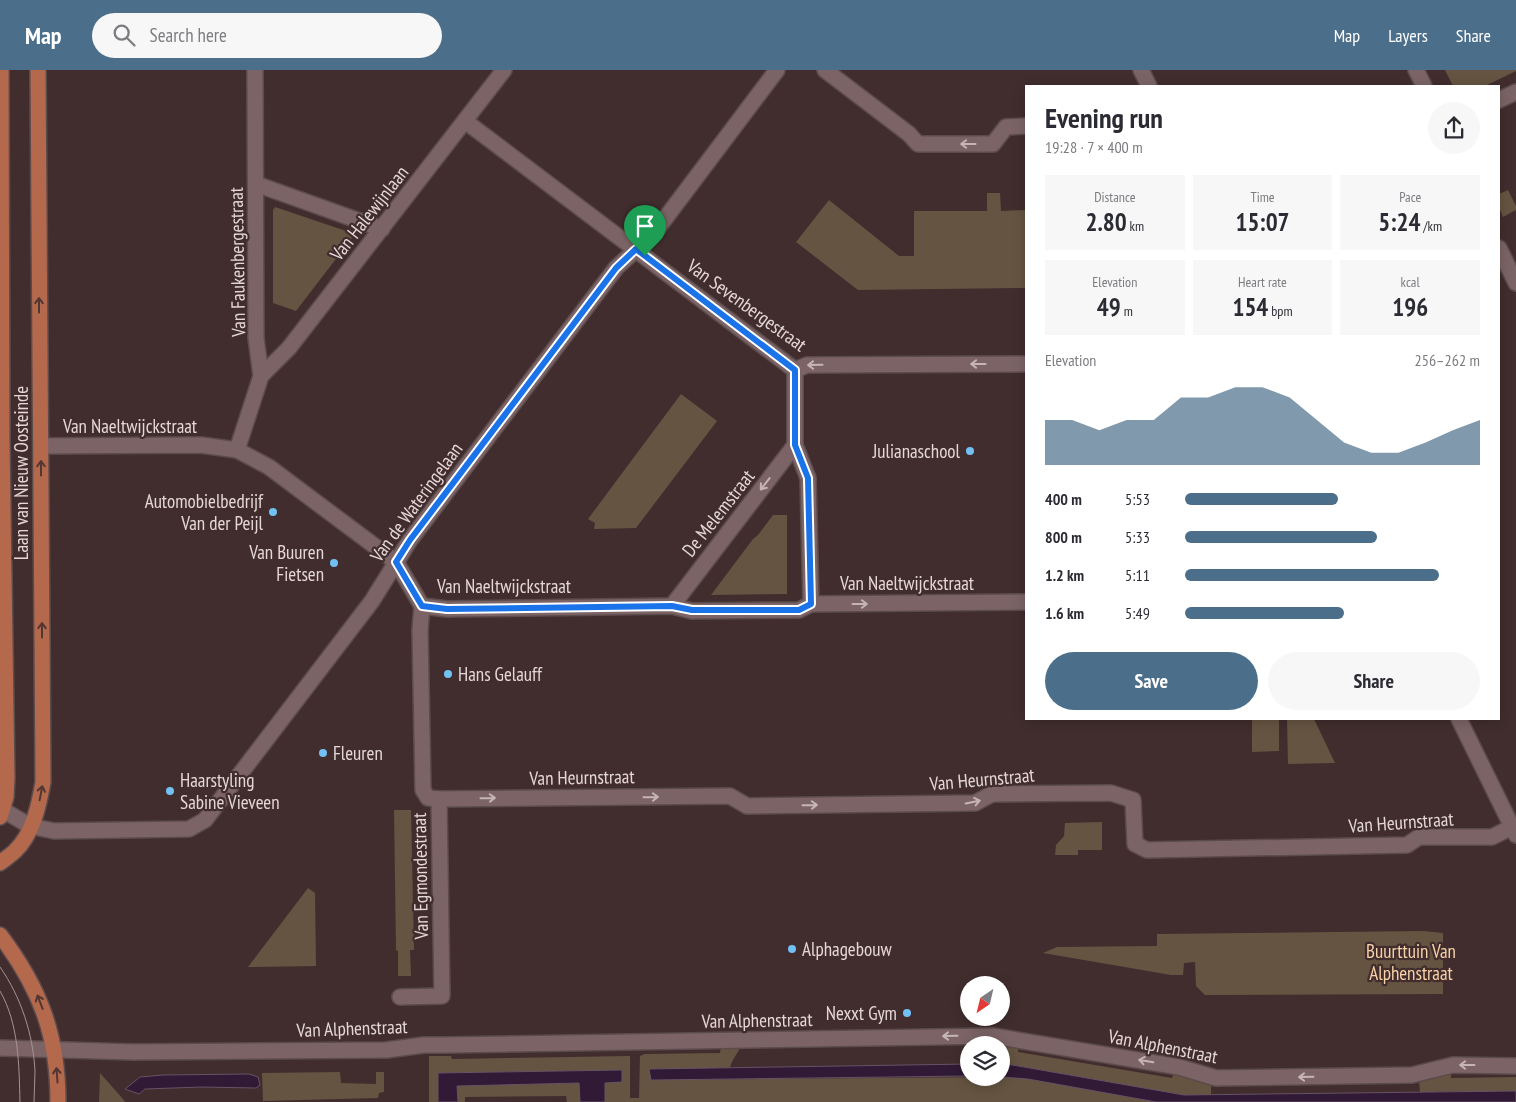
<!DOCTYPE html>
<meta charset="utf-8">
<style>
body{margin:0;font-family:"PT Sans Narrow",sans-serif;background:#f7f7f7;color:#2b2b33;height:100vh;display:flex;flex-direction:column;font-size:19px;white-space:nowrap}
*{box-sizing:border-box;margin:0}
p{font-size:16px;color:#7c7c81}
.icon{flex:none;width:28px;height:28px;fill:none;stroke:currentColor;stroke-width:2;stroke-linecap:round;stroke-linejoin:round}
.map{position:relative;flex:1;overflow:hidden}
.side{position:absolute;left:1025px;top:15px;width:475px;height:635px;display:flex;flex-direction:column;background:#fff;border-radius:0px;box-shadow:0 2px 12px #0003}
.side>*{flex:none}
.needle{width:32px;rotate:215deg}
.buttons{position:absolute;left:960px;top:906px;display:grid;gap:10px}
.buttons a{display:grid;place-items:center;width:50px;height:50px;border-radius:50%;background:#fff;box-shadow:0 2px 12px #0003;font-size:25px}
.pin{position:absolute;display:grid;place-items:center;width:42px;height:42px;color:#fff;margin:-51px -21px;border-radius:50% 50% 50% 0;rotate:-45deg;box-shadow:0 0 5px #0007}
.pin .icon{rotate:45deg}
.round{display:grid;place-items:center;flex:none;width:52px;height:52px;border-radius:26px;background:#f7f7f7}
.headline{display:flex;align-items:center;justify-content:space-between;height:85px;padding:0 20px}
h1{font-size:28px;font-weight:800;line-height:38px}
.figures{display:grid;grid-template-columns:repeat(3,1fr);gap:8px;height:85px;padding:5px 20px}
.figures div{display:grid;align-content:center;border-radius:0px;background:#f7f7f7;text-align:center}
.figures b{font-size:25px;font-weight:800}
.figures small{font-size:14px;font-weight:400}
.figures p{font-size:14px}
.chart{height:140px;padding:10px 20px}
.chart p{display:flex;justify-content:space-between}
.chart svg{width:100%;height:90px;margin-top:5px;fill:#4b6e8a;opacity:.7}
.action{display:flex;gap:10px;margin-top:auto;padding:10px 20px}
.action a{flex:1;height:58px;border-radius:30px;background:#4b6e8a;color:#fff;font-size:20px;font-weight:800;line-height:58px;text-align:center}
.action a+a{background:#f7f7f7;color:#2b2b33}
ul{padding:0 20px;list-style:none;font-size:16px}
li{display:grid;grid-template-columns:80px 60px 1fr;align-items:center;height:38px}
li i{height:12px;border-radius:6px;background:#4b6e8a}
header{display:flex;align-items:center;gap:30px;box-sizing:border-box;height:70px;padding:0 25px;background:#4b6e8a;color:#fff}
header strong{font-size:24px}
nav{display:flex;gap:28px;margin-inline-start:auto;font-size:18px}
.search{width:350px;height:45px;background:#f7f7f7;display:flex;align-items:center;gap:12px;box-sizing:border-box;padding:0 18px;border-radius:28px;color:#7c7c81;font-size:19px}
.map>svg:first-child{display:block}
.green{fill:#655441}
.water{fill:#301a35;stroke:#665366}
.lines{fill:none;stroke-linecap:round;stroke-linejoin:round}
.minor-casing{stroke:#5c4b4c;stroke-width:18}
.major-casing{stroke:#5c4b4c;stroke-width:18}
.minor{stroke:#7c6466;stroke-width:15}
.major{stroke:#b4684c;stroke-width:15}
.tram{stroke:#a49495;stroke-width:1}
.oneway{stroke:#c6b4b6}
.oneway2{stroke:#523632}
.route-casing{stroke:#fff;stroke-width:10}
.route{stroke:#1a73e8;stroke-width:6}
.poi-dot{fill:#72c1f5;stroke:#412d2e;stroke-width:2}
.labels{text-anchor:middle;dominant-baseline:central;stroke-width:4.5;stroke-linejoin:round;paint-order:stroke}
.street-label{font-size:19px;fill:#e5d7d8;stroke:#412d2e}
.poi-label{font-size:19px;fill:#e5d7d8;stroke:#412d2e;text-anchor:end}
.park-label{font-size:19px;fill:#f8d2a8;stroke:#412d2e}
</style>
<header>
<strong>Map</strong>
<div class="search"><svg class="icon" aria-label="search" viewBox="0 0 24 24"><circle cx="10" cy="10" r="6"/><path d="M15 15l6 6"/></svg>Search here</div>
<nav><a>Map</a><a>Layers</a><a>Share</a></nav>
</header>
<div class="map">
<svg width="1516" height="1032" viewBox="0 0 1516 1032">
<rect width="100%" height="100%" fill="#412d2e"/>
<g class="green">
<polygon points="1445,0 1516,0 1516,1 1485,16 1453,16"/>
<polygon points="1508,120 1516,136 1516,140 1503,147 1499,137 1499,124"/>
<polygon points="987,123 1000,123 1001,141 1026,140 1026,218 858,220 796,172 829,130 899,186 914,186 914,141 987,141"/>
<polygon points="275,137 355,164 296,241 273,233 273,140"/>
<polygon points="681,324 717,351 636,458 594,459 595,453 588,449"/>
<polygon points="773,445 787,445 787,524 711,525 753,469 758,465"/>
<polygon points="1252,649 1279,649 1279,681 1252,682"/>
<polygon points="1287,649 1314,649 1335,693 1288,694"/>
<polygon points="394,740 411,740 414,880 410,880 411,906 398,906 398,881 396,880"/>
<polygon points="1102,752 1102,780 1078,780 1078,785 1055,785 1056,775 1064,766 1065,753"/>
<polygon points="308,818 315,823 316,896 248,897"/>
<polygon points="1423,861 1443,863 1443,924 1205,925 1196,916 1195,892 1184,893 1183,905 1171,905 1043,883 1057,877 1157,876 1157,864"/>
<polygon points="989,972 1018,976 1018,982 1172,1008 1174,1002 1204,1013 1211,1014 1211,1025 1184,1025 1001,993 1001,975 988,975"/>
<path d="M741,976C738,983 731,991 730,998L650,999L651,1010L1001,1007L1028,1009L1156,1032H605V1013L621,1000L438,1003V1032H429V986H451L452,989L630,986V1028H639L640,986L645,984L720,983L721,977Z"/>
<polygon points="340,1002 341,1013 376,1014 376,1002 384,1002 384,1022 379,1023 378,1028 263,1031 262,1003"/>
<polygon points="1451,1002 1451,1008 1516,1007 1516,1021 1420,1022 1419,1011 1426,1010"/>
<polygon points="100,1003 123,1029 125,1032 99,1032"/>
<polygon points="580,1013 580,1032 567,1032 566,1026 465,1027 465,1032 458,1032 457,1016"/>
</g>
<g class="water">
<polygon points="1001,993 1184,1025 1516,1021 1516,1032 1156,1032 1028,1009 1001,1007"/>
<polygon points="969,994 969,1006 651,1010 649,999"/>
<polygon points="622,1000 622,1012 605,1013 605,1032 580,1032 579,1013 457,1016 458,1032 438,1032 438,1003"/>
<polygon points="249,1004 258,1007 260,1015 256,1018 201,1017 145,1019 139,1024 125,1019 140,1007 163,1005"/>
</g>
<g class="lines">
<g class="minor-casing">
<g id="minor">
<polyline points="825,0 909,64 918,74 993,74 1006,57 1026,56"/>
<polyline points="1141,0 1149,16"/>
<polyline points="1416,0 1424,16"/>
<polyline points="1499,30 1516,22"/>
<polyline points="465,51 795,300 807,295 1026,294"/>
<polyline points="256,114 382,159"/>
<polyline points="1499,178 1516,213"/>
<polyline points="795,300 795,375 808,408 811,534"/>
<polyline points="261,306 289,278 504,0"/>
<polyline points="41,376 201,375 237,380 269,397 396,492 422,536"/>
<polyline points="237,380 261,306 256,268 255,0"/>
<polyline points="422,536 447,539 672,536 692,541 799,540 811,534 1026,532"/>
<polyline points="672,536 795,375"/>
<polyline points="1459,649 1516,765"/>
<polyline points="439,729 730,726 747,736 975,733 992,724 1111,723 1133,730 1135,774 1147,780 1407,775 1419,767 1492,767 1512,757"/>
<polyline points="3,740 30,756 54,761 189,759 205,750 372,531 410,470 616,198 655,162 777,0"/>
<polyline points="400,927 442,926 439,729 428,728 423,720 420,560 422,536"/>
<polyline points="0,978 133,982 386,980 424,975 445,975 993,966 1179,997 1216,1008 1412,1005 1453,995 1516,996"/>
</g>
</g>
<g class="major-casing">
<g id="major">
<polyline points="0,747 6,727 7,708 2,371 1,0"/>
<path d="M0,793C5,789 11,785 15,781C33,764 39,735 43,712L38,0"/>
<path d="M0,865C40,918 58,965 58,1032"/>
</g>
</g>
<use href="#minor" class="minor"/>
<use href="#major" class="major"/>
<g class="tram">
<path d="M0,897C21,927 33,964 35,1001C35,1011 34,1022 34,1032"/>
<path d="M0,921C19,954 19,995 20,1032"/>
</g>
</g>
<defs><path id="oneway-shaft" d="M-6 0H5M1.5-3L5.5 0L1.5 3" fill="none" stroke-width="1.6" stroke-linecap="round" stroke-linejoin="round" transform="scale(1.25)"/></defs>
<g class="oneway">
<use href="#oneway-shaft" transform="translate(968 74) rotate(180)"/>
<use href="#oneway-shaft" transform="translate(978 294) rotate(180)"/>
<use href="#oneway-shaft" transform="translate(815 295) rotate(179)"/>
<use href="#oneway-shaft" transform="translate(765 414) rotate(128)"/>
<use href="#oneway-shaft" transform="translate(860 534)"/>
<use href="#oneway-shaft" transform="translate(651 727) rotate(-1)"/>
<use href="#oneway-shaft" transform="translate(488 728) rotate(-1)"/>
<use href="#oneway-shaft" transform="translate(973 732) rotate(-11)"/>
<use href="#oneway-shaft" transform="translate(810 735) rotate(-1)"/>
<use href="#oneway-shaft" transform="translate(950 966) rotate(179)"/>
<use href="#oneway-shaft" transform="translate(1146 991) rotate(-170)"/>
<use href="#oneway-shaft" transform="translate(1467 995) rotate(-180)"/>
<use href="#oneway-shaft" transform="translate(1306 1007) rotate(179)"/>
</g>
<g class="oneway2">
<use href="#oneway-shaft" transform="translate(39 235) rotate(-90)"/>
<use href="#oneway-shaft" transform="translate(41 398) rotate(-90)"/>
<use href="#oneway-shaft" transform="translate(42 560) rotate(-90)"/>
<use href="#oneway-shaft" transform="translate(41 723) rotate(-79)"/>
<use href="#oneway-shaft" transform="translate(40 932) rotate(-111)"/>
<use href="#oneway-shaft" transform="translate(57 1005) rotate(-94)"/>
</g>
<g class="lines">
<g class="route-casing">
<polygon id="route" points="636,179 795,300 795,375 808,408 811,534 799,540 692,540 672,536 447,539 422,536 396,492 410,470 616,198"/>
</g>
<use href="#route" class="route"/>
</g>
<g class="poi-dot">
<circle cx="970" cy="381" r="5"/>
<circle cx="273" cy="442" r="5"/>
<circle cx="334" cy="493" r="5"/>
<circle cx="448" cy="604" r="5"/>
<circle cx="323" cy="683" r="5"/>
<circle cx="170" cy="721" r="5"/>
<circle cx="792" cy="879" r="5"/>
<circle cx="907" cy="943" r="5"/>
</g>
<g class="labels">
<g class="street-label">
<text transform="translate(369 143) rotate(-52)">Van Halewijnlaan</text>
<text transform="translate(237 192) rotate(-91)">Van Faukenbergestraat</text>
<text transform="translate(747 235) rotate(36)">Van Sevenbergestraat</text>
<text x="130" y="356">Van Naeltwijckstraat</text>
<text transform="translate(21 403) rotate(-90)">Laan van Nieuw Oosteinde</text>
<text transform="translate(416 432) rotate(-54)">Van de Wateringelaan</text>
<text transform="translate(718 443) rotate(-52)">De Melemstraat</text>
<text x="907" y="513">Van Naeltwijckstraat</text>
<text x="504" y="516">Van Naeltwijckstraat</text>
<text transform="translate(582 707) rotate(-1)">Van Heurnstraat</text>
<text transform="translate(982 709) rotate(-5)">Van Heurnstraat</text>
<text transform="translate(1401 752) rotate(-4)">Van Heurnstraat</text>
<text transform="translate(420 806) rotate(-91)">Van Egmondestraat</text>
<text transform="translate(757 950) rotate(-1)">Van Alphenstraat</text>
<text transform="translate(352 958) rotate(-2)">Van Alphenstraat</text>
<text transform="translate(1163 976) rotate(11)">Van Alphenstraat</text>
</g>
<g class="poi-label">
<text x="960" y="381">Julianaschool</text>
<text x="263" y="431">Automobielbedrijf<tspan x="263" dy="22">Van der Peijl</tspan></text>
<text x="324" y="482">Van Buuren<tspan x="324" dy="22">Fietsen</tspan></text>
<text x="458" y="604" text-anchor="start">Hans Gelauff</text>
<text x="333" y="683" text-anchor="start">Fleuren</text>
<text x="180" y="710" text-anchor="start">Haarstyling<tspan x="180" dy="22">Sabine Vieveen</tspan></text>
<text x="802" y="879" text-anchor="start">Alphagebouw</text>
<text x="897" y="943">Nexxt Gym</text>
</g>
<g class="park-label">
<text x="1411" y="881">Buurttuin Van<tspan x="1411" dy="22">Alphenstraat</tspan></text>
</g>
</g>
</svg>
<div class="buttons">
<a><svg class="needle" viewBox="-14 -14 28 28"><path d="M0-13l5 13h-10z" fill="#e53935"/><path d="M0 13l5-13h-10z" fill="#7c7c81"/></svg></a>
<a><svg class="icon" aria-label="layers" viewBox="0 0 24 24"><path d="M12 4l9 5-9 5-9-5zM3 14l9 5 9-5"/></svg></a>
</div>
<div class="pin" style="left:645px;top:186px;background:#1e9e55"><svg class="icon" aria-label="arrive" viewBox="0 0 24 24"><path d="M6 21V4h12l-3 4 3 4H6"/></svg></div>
<section class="side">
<div class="headline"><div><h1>Evening run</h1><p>19:28 · 7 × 400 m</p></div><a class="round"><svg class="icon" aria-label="share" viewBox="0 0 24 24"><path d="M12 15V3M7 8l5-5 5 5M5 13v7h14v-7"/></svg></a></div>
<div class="figures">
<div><p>Distance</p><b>2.80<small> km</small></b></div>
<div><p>Time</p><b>15:07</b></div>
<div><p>Pace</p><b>5:24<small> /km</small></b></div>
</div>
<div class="figures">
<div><p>Elevation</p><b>49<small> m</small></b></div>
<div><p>Heart rate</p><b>154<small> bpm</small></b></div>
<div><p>kcal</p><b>196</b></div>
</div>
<div class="chart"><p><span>Elevation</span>256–262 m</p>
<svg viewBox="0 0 160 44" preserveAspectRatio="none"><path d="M0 44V22L10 22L20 27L30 22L40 22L50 11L60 11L70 6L80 6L90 11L100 22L110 33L120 38L130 38L140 33L150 27L160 22V44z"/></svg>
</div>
<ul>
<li><b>400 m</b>5:53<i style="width:52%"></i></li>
<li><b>800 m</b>5:33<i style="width:65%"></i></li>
<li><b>1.2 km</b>5:11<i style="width:86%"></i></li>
<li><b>1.6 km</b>5:49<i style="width:54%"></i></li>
</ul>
<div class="action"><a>Save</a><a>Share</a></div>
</section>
</div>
